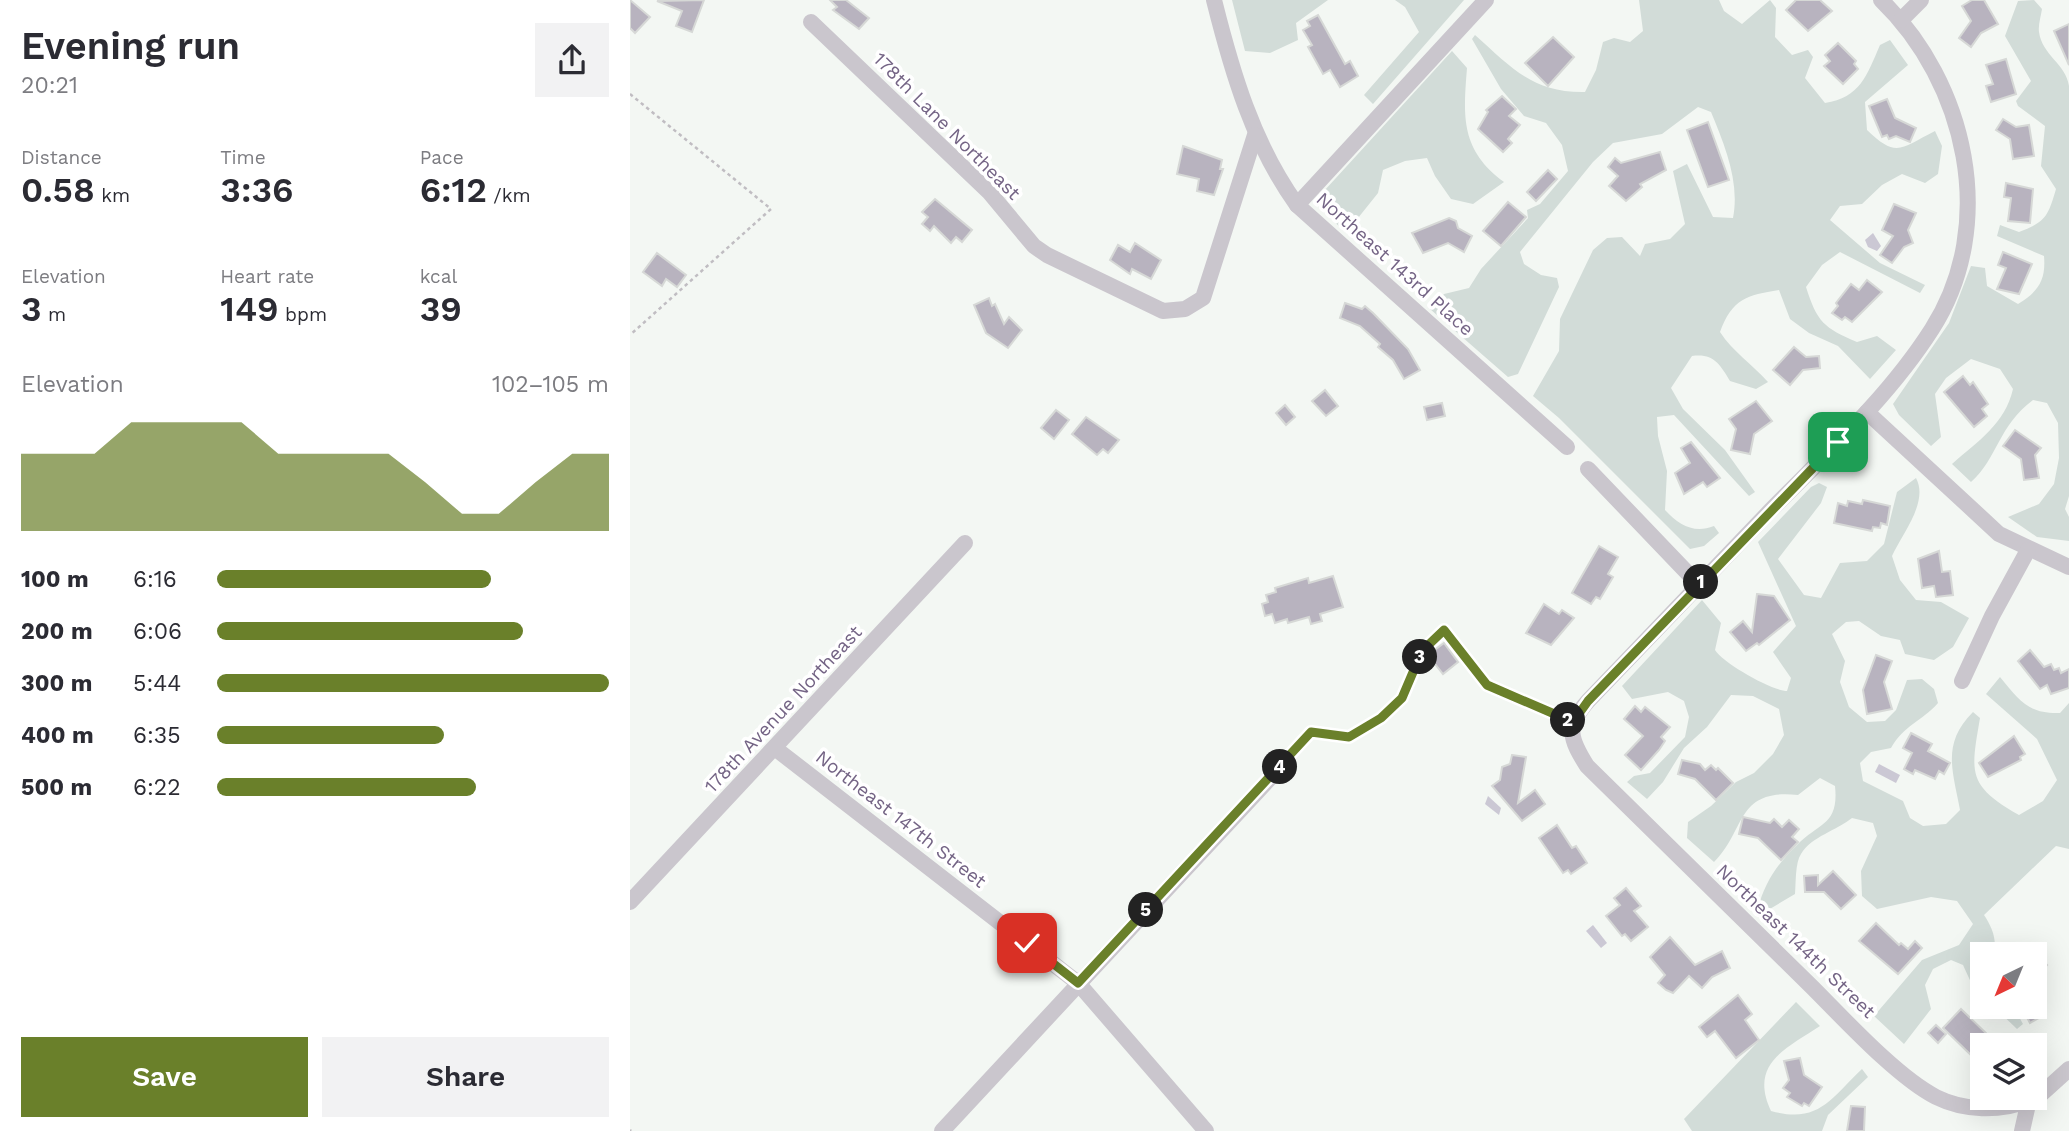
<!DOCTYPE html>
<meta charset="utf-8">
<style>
body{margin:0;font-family:"Work Sans",sans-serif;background:#f2f2f3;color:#2b2b33;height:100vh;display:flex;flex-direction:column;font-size:26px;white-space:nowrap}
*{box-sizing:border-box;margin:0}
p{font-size:23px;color:#7c7c81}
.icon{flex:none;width:38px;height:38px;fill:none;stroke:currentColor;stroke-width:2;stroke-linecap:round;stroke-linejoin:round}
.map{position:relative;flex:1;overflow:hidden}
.panel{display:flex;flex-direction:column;background:#fff;width:630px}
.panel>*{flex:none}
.needle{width:46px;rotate:223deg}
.buttons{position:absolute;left:1340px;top:942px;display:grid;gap:14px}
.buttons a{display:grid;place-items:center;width:77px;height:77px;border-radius:0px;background:#fff;box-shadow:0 7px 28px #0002;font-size:35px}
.pin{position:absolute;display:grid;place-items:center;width:60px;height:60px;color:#fff;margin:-30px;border-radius:14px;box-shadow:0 4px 10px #0006}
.km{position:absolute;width:35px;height:35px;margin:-18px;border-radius:50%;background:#222;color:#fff;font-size:19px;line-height:35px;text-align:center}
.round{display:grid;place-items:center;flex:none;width:74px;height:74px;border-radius:0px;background:#f2f2f3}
.head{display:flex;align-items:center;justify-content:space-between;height:119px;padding:0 21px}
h1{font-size:38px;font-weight:600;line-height:52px}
.figures{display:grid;grid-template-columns:repeat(3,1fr);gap:10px;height:119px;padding:7px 21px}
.figures div{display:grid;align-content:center}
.figures b{font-size:35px;font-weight:600}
.figures small{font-size:19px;font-weight:400}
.figures p{font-size:19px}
.chart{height:196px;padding:14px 21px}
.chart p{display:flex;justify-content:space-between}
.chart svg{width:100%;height:126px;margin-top:7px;fill:#6a802a;opacity:.7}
.action{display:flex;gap:14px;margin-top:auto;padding:14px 21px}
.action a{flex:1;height:80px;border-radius:0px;background:#6a802a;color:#fff;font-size:28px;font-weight:600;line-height:80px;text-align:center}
.action a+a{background:#f2f2f3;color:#2b2b33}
ul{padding:0 21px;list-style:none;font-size:23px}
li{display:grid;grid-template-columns:112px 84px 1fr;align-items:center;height:52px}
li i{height:18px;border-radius:9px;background:#6a802a}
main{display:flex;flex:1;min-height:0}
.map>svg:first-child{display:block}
.green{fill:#d2dcd8}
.water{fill:#cbc8d4}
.building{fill:#b8b3bf;stroke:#d6d8d6;stroke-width:2}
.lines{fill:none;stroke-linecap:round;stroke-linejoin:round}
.path{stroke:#c0bdc2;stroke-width:2.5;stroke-dasharray:3.5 3.5;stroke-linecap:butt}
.street{stroke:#cac6cd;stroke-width:16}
.route-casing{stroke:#fff;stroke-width:14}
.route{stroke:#6a802a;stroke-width:9}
.labels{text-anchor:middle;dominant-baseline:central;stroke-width:7;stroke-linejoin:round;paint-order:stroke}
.street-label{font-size:19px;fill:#746485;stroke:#fff}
</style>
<main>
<section class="panel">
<div class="head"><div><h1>Evening run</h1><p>20:21</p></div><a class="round"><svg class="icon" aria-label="share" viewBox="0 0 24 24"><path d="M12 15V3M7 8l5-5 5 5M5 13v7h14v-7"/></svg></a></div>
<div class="figures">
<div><p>Distance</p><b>0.58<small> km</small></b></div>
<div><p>Time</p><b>3:36</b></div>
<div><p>Pace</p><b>6:12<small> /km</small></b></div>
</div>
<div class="figures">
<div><p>Elevation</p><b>3<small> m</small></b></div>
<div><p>Heart rate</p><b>149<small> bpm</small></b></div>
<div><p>kcal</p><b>39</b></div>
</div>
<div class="chart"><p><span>Elevation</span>102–105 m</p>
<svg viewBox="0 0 160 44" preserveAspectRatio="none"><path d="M0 44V17L10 17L20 17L30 6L40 6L50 6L60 6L70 17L80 17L90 17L100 17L110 27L120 38L130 38L140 27L150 17L160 17V44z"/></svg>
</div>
<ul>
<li><b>100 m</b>6:16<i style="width:70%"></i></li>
<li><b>200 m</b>6:06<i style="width:78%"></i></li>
<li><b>300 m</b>5:44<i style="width:100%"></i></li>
<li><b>400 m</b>6:35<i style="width:58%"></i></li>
<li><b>500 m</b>6:22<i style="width:66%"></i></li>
</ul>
<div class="action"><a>Save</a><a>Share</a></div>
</section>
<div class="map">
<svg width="1439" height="1131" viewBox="0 0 1439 1131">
<rect width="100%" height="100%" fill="#f3f7f3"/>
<g class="green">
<polygon points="602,0 698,0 666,23 668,40 640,53 615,51"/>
<polygon points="765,0 834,0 743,104 734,95 789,32 775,7"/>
<path d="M1009,0H1089L1094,11L1112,24L1140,0L1146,8L1145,37L1162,55L1178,50L1183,57L1175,78L1195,103C1230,98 1237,75 1250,45L1260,40L1278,65L1235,102L1237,130C1267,159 1271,148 1305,131L1312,146L1308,174L1295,183L1272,174L1252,185L1232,204L1210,206L1200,220L1250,263L1295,285L1290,293L1210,252L1192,265L1176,287C1187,322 1194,328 1227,342L1247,336L1266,350L1240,379L1208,346L1179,333L1160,319L1149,290C1117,295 1102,299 1090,332C1103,352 1122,364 1138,382L1126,389L1100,381C1090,364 1083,353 1062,356L1041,388L1053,409L1095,450L1125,492L1119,496L1044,415L1027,417L1028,436L1037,471L1035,510C1049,525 1064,534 1084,526L1089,533L1074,546L1060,549L929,418L903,396L929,351L930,319L963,250L977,238L992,237L1010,256L1015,244L1040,239L1055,224L1043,171L1057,164L1083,217L1103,218C1110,182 1095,146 1081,112L1068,107L1032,134L983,143L963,162L890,252L894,264L911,275L927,278L929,287L888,374L878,377L800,309L814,294L839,288L851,269L898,218L897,210L910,204L938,171L932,145L916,123L894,116L871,89L842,39L845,35C882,68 903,93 955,92L966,70L973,42L984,38L1000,42L1013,31Z"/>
<path d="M1404,0L1412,9C1411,16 1408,25 1409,32C1412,55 1436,64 1439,86V496L1435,509L1439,517V541L1407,537L1378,517L1409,504L1424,484L1429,458L1428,423L1417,403L1403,400C1368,426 1368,458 1341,482L1322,464C1348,441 1375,424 1383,389L1370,369L1341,359L1316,378L1305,394L1311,437L1301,446L1269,415L1263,404L1319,323L1341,266L1355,268L1357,286L1388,304C1409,291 1416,280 1414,256L1367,236L1370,225L1389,232C1416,222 1418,216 1426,189L1411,166L1415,126L1388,106L1386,101L1401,81L1375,36L1388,1Z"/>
<path d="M822,51L837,68C833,118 831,150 874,182L843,204L821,199L805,176L797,158L775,161L753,170L748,193L716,233L684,202Z"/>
<path d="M1286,478C1299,502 1272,534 1262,556L1270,580L1286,600L1311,602L1339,618L1323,647L1304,660L1275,654L1270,640L1251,636L1229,621L1216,622L1202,634L1215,661L1210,682L1219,707L1237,722L1255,721L1266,710L1277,680L1292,679L1304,689L1308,703C1291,722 1274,725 1261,748L1241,752L1230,763L1233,781L1273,801L1280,818L1293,826L1316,824L1330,810C1323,771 1311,744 1343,712L1350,718C1341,772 1336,785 1389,815L1413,801L1427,780L1407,739L1356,694L1370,677C1390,701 1398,714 1430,713L1439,703V849L1426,846L1354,915C1362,927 1367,939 1364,954H1353V997L1344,989L1333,965L1321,960L1303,969L1295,985L1301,1009L1274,1044L1244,1016L1292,960L1329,945L1343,924L1327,901L1301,897L1247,909L1232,896L1231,871L1247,836L1243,823L1222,818C1206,831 1182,836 1171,854C1165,863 1166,883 1165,894L1133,913L1128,909C1134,883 1148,863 1167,845C1190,822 1209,825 1205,786L1190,778L1168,795C1105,788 1116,831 1084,862L1057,838L1058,822L1081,806L1106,782L1124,773L1143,754L1154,735L1149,709L1123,696L1101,695L1077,727L1054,748L1033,782L1017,799L997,782L1004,776L1020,773L1055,737L1059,717L1054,701L1038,692L1002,699L992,686L1072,600L1091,623L1085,650C1093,663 1142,691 1157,691L1161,678L1143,652L1166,626L1128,542L1181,487L1189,483L1197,487L1191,503L1148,559L1174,595L1191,598L1210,563L1237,561L1254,544L1267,492Z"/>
<path d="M1166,1002L1190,1026C1155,1049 1119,1064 1141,1111C1189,1124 1200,1099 1232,1069L1238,1077L1198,1115L1192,1131H1062L1054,1119Z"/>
<polygon points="1363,1006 1383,1006 1393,1024 1387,1029"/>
</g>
<g class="water">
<polygon points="1243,233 1251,246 1247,251 1238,247 1235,240"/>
<polygon points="1249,764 1270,775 1266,783 1245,772"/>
<polygon points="858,796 871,808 869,815 855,804"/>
<polygon points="963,925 977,943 971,948 956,931"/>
</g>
<g class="building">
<polygon points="0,0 20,17 5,33 0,28"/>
<polygon points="74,0 62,32 46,26 52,11 27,1"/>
<polygon points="200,0 216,0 239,18 229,29 203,10 207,7"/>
<polygon points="1166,0 1190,0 1202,11 1178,31 1156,10"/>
<polygon points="1342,0 1354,0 1368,24 1351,33 1341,47 1329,38 1341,21 1332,6"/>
<polygon points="688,15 715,64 720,61 728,76 710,87 700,70 693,74 678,47 682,45 673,30 680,26 677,21"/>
<polygon points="1439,24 1439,65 1424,31"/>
<polygon points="923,37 944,57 918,86 895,63"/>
<polygon points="1208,43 1226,61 1224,64 1228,69 1213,84 1194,66 1200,61 1195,55"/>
<polygon points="1376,59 1386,94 1361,102 1356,86 1363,84 1356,65"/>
<polygon points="872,96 886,109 879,116 890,125 878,139 882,143 873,152 848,129 858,112 856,110"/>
<polygon points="1257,99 1265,118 1286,128 1280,142 1266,136 1259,139 1257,135 1252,137 1239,106"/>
<polygon points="1373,119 1386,127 1399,125 1404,156 1383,159 1380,139 1366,130"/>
<polygon points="1078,122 1099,180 1078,187 1057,130"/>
<polygon points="553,146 592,160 590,169 593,169 584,195 567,191 569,179 547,174"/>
<polygon points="1030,152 1036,170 1010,184 1012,187 996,201 979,186 988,176 978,167 985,158 991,163"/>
<polygon points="918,170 927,179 906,201 897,192"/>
<polygon points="1376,183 1403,189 1400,223 1378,221 1381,198 1374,197"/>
<polygon points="305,199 342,230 332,242 326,237 321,243 304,226 300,231 292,224 298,217 292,212"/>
<polygon points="878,202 896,217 871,246 853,231"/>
<polygon points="1264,204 1286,213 1278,230 1283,243 1274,247 1262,263 1250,255 1263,236 1252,230"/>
<polygon points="819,218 826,221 828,228 842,236 834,252 818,243 793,253 782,233"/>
<polygon points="505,243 531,260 521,279 502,269 500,274 480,260 488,245 500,252"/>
<polygon points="1373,252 1402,264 1389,294 1367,289 1376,268 1368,265"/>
<polygon points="27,253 56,275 47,287 36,279 32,286 13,272"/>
<polygon points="1237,280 1252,292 1222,322 1215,317 1212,320 1202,313 1208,306 1206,303 1221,284 1229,290"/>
<polygon points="359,298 362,306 365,304 374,324 379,317 392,330 378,348 356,333 344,305"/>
<polygon points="715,303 732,309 735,306 743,313 778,349 790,370 774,379 763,360 748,347 750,344 730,326 710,318"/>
<polygon points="1164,347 1176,357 1189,356 1190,368 1173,370 1160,385 1143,370"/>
<polygon points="1333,376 1340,385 1343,382 1358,404 1352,409 1357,416 1344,427 1314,392"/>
<polygon points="695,390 708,406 696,416 682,401"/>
<polygon points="1126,401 1142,421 1124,434 1120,454 1101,450 1106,429 1099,419"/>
<polygon points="812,403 815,416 797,420 794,407"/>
<polygon points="655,405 665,417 656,425 646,413"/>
<polygon points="426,410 439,420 424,439 411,428"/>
<polygon points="456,417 489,440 478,453 473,449 467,455 442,434"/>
<polygon points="1385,430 1411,448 1405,455 1409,478 1394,480 1391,459 1373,446"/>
<polygon points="1061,442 1090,478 1077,487 1073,482 1054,494 1045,473 1060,463 1051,448"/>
<polygon points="1233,500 1260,506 1257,525 1251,523 1250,528 1243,527 1242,531 1204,523 1208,503 1217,506 1218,501 1232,504"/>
<polygon points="969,546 988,557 978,574 983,577 970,599 966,597 961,604 942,593"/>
<polygon points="1309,551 1312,572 1320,571 1323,595 1306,597 1304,586 1292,588 1288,559"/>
<polygon points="703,576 713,607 690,614 692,621 681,624 679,617 658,623 657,619 645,623 642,614 635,616 632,604 638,602 636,595 646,592 645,588 678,578 679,583"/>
<polygon points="1127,594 1144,596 1160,620 1129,645 1127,643 1116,651 1100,632 1113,621 1122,632"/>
<polygon points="914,604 929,614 932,610 944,618 921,645 896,633"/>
<polygon points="814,643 828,662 813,674 798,655"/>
<polygon points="1400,650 1414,667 1421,664 1424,670 1429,668 1431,673 1439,669 1439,688 1421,694 1417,685 1410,689 1388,661"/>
<polygon points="1246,655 1262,661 1254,682 1262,709 1237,714 1233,690"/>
<polygon points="1005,706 1011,712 1015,707 1040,727 1031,737 1035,741 1029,750 1011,770 995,755 1013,736 994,719"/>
<polygon points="1281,733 1302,744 1298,751 1320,763 1314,774 1309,771 1305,779 1285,770 1283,774 1274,769 1282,753 1273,748"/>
<polygon points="1384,736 1395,754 1390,757 1391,760 1358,777 1349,763"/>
<polygon points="882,755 896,757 888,803 905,790 915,804 892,821 862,786 870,780 872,767 880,764"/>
<polygon points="1052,760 1070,764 1075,770 1081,765 1086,770 1088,768 1103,783 1086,800 1065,779 1048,774"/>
<polygon points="1113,817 1140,823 1144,819 1152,827 1159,820 1169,829 1162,837 1168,842 1151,860 1128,838 1109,834"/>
<polygon points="927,825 942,848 946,846 957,863 941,874 938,870 933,873 909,838"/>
<polygon points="1203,871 1226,895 1211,909 1194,892 1175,892 1174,876 1188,875 1188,885"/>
<polygon points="996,888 1011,906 1004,911 1018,927 1001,941 995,934 992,936 976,916 990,905 984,898"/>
<polygon points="1246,923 1269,945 1271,943 1278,949 1285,941 1292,948 1268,974 1229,941"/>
<polygon points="1040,937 1065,965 1092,951 1100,968 1082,977 1072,988 1059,976 1043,993 1036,990 1028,983 1035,975 1020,957"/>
<polygon points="1405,954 1417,965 1405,977"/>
<polygon points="1108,995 1122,1014 1115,1020 1129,1040 1106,1058 1085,1031 1077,1037 1069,1027"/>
<polygon points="1391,1006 1409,1006 1414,1015 1400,1023"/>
<polygon points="1331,1009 1360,1037 1342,1056 1313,1028"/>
<polygon points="1306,1025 1316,1034 1308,1043 1298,1033"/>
<polygon points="1170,1058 1174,1075 1192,1087 1179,1106 1174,1103 1172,1106 1157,1097 1160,1093 1153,1088 1159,1080 1154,1061"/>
<polygon points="1221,1106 1235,1107 1234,1131 1217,1131"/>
</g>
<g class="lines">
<g class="path">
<polyline points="0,94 141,209 0,335"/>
<polyline points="663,754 682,732 719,737 752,718 772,698 792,651 814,630 857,685 931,717"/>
<polyline points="0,1130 1,1131"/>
</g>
<g class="street">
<path d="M584,0C602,72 623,144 667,205L937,447"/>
<path d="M1251,0C1336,82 1369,224 1302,329C1258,398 1194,456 1137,514C1077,576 1018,639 958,701C935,727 940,739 957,766C1032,840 1107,913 1182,987C1214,1019 1267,1077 1306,1097C1334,1111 1370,1112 1399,1100"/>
<polyline points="1271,20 1291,0"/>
<polyline points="181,22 359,192 404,246 417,255 533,311 555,309 573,298 625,135"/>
<polyline points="667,205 856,0"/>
<polyline points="1237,412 1369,534 1439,567"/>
<polyline points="958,469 1069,585"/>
<polyline points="1332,681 1362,616 1398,550"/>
<polyline points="146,749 448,983 576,1131"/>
<polyline points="0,902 335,543"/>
<polyline points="312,1131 654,763"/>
<polyline points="1392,1131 1399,1100 1409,1096 1439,1069"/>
</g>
</g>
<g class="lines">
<g class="route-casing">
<polyline id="route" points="397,943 448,983 681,732 719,737 751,718 772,698 792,651 814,630 857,685 943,722 958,701 1208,442"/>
</g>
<use href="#route" class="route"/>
</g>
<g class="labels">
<g class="street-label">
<text transform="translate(317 126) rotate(45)">178th Lane Northeast</text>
<text transform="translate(765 264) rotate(42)">Northeast 143rd Place</text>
<text transform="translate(153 709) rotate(-47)">178th Avenue Northeast</text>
<text transform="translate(271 819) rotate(38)">Northeast 147th Street</text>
<text transform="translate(1166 941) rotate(44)">Northeast 144th Street</text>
</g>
</g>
</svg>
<div class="buttons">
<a><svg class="needle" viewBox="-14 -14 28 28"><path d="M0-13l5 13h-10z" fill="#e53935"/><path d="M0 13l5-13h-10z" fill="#7c7c81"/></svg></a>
<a><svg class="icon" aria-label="layers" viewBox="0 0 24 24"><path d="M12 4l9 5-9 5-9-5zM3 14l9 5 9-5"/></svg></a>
</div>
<div class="pin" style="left:1208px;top:442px;background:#1e9e55"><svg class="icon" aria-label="arrive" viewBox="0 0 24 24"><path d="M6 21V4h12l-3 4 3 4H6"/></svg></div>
<div class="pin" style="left:397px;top:943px;background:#d93025"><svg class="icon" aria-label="check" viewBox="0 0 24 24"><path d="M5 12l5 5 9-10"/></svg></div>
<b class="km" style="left:1071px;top:582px">1</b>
<b class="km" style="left:938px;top:720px">2</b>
<b class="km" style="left:790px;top:657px">3</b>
<b class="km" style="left:650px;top:767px">4</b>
<b class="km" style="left:516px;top:910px">5</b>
</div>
</main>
